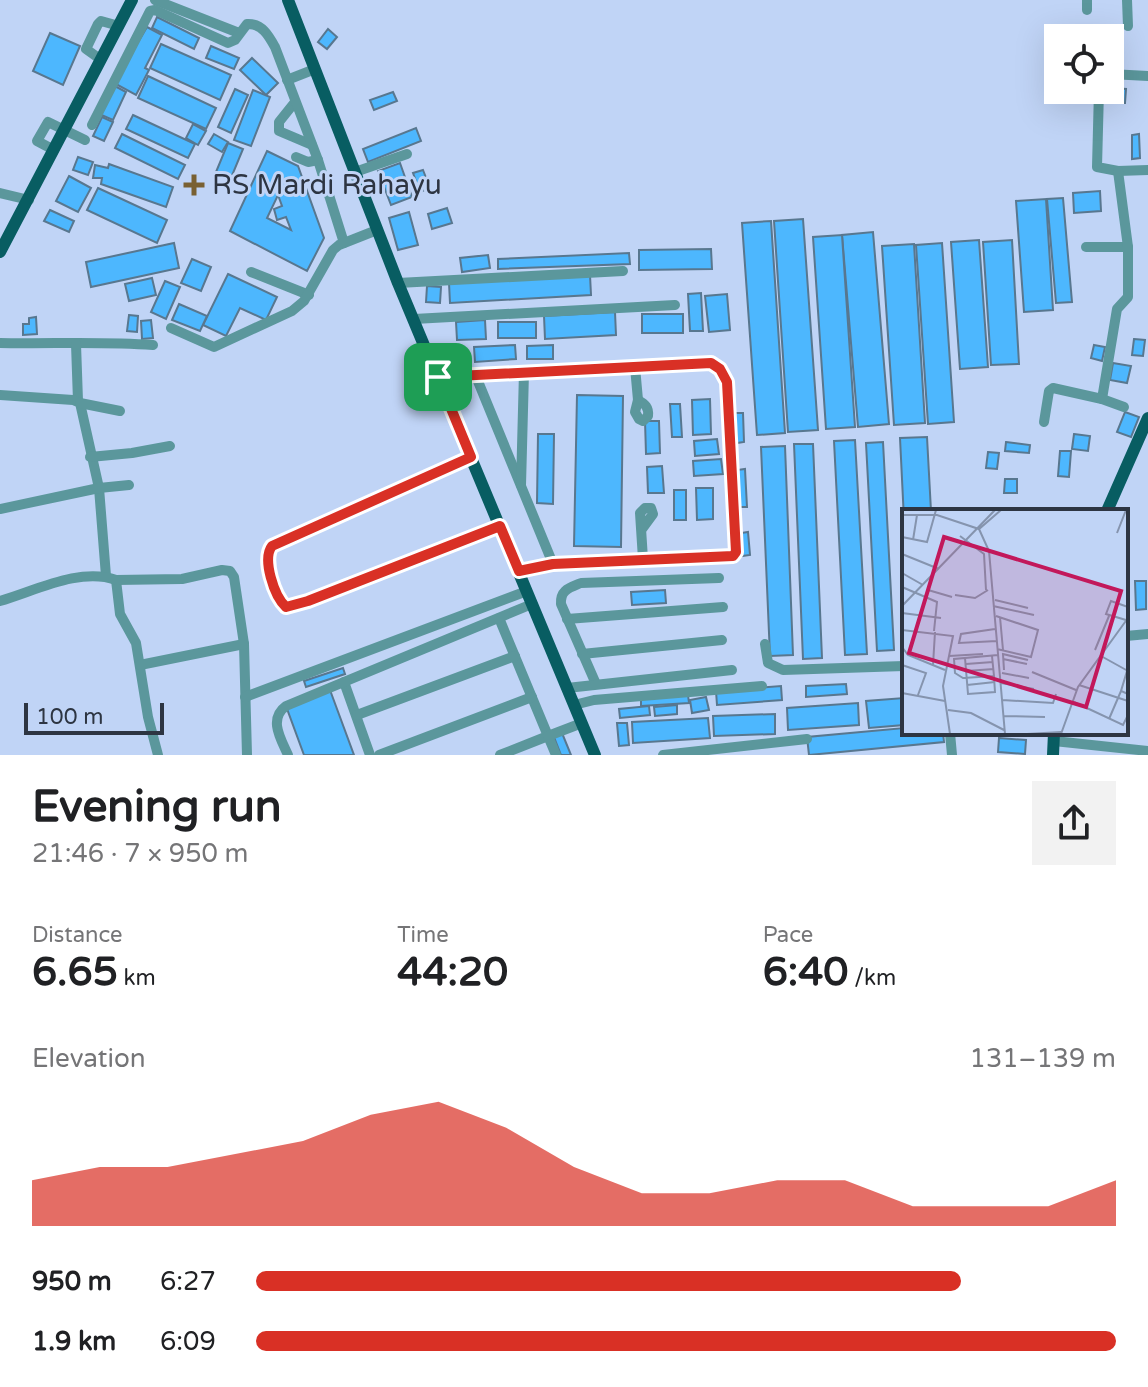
<!DOCTYPE html>
<meta charset="utf-8">
<style>
body{margin:0;font-family:"Varela Round",sans-serif;background:#f2f2f2;color:#202124;height:100vh;display:flex;flex-direction:column;font-size:30px;white-space:nowrap}
*{box-sizing:border-box;margin:0}
p{font-size:26px;color:#757577}
.icon{flex:none;width:44px;height:44px;fill:none;stroke:currentColor;stroke-width:2;stroke-linecap:round;stroke-linejoin:round}
.map{position:relative;height:755px;overflow:hidden}
.drawer{display:flex;flex-direction:column;background:#fff;flex:1}
.drawer>*{flex:none}
.buttons{position:absolute;left:1044px;top:24px;display:grid;gap:16px}
.buttons a{display:grid;place-items:center;width:80px;height:80px;border-radius:0px;background:#fff;box-shadow:0 8px 32px #0002;font-size:40px}
.scale{position:absolute;left:24px;bottom:20px;width:140px;box-sizing:border-box;padding-left:8px;border:4px solid #2d3542;border-top:0;font-size:22px;line-height:28px;white-space:nowrap;color:#2d3542;-webkit-text-stroke:6px #c0d4f6;paint-order:stroke}
.pin{position:absolute;display:grid;place-items:center;width:68px;height:68px;color:#fff;margin:-34px;border-radius:16px;box-shadow:0 4px 12px #0006}
.round{display:grid;place-items:center;flex:none;width:84px;height:84px;border-radius:0px;background:#f2f2f2}
.summary{display:flex;align-items:center;justify-content:space-between;height:136px;padding:0 32px}
h1{font-size:44px;font-weight:800;line-height:60px}
.stats{display:grid;grid-template-columns:repeat(3,1fr);gap:12px;height:136px;padding:8px 32px}
.stats div{display:grid;align-content:center}
.stats b{font-size:40px;font-weight:800}
.stats small{font-size:22px;font-weight:400}
.stats p{font-size:22px}
.chart{height:224px;padding:16px 32px}
.chart p{display:flex;justify-content:space-between}
.chart svg{width:100%;height:144px;margin-top:8px;fill:#d93025;opacity:.7}
ul{padding:0 32px;list-style:none;font-size:26px}
li{display:grid;grid-template-columns:128px 96px 1fr;align-items:center;height:60px}
li i{height:20px;border-radius:10px;background:#d93025}
.map>svg:first-child{display:block}
.building{fill:#4db7fe;stroke:#58778f;stroke-width:2;fill-rule:evenodd}
.lines{fill:none;stroke-linecap:round;stroke-linejoin:round}
.minor{stroke:#5b979c;stroke-width:10}
.major{stroke:#085d62;stroke-width:12}
.route-casing{stroke:#fff;stroke-width:16}
.route{stroke:#d93025;stroke-width:10}
.poi-dot{fill:#796032;stroke:#c0d4f6;stroke-width:3}
.labels{text-anchor:middle;dominant-baseline:central;stroke-width:6;stroke-linejoin:round;paint-order:stroke}
.poi-label{font-size:28px;fill:#2d3542;stroke:#c0d4f6;text-anchor:start}
.inset-road{fill:none;stroke:#8594ae;stroke-width:2}
.view{fill:#c2185b;fill-opacity:0.15;stroke:#c2185b;stroke-width:4}
.inset-edge{fill:none;stroke:#2d3542;stroke-width:4}
</style>
<div class="map">
<svg width="1148" height="755" viewBox="0 0 1148 755">
<rect width="100%" height="100%" fill="#c0d4f6"/>
<g class="building">
<polygon points="157,17 199,38 194,49 152,28"/>
<polygon points="147,27 162,35 145,68 149,70 136,95 114,83"/>
<polygon points="328,29 337,37 327,49 318,42"/>
<polygon points="50,33 80,46 63,85 33,71"/>
<polygon points="161,44 231,75 220,100 150,68"/>
<polygon points="211,46 239,58 234,69 206,58"/>
<polygon points="252,58 278,83 266,95 240,70"/>
<polygon points="148,76 216,108 206,129 138,98"/>
<polygon points="113,85 126,92 113,120 99,114"/>
<polygon points="1114,88 1126,89 1125,103 1113,103"/>
<polygon points="235,89 248,95 231,133 218,127"/>
<polygon points="253,90 270,97 251,146 234,140"/>
<polygon points="393,92 397,101 374,110 370,100"/>
<polygon points="133,115 195,144 188,158 126,129"/>
<polygon points="102,117 113,122 104,141 93,136"/>
<polygon points="193,124 206,131 198,145 186,138"/>
<polygon points="416,128 421,141 368,162 363,149"/>
<polygon points="122,134 185,165 178,179 115,148"/>
<polygon points="214,134 228,142 222,152 208,144"/>
<polygon points="1139,134 1140,158 1132,159 1132,135"/>
<polygon points="228,143 243,149 231,178 216,172"/>
<path d="M267,151L298,166L324,238L307,271L230,231ZM278,195L282,206L274,209L277,220L286,217L291,230L267,218Z"/>
<polygon points="78,157 93,162 88,175 73,170"/>
<polygon points="400,163 412,197 391,205 378,171"/>
<polygon points="109,164 173,187 166,207 101,184 102,178 93,178 95,165 108,168"/>
<polygon points="423,170 430,188 420,192 413,173"/>
<polygon points="69,176 91,188 78,212 56,201"/>
<polygon points="98,188 167,220 157,243 87,210"/>
<polygon points="1100,191 1101,211 1074,213 1073,193"/>
<polygon points="1063,198 1072,302 1056,303 1047,199"/>
<polygon points="1046,199 1053,310 1024,312 1016,201"/>
<polygon points="447,208 452,223 432,229 428,214"/>
<polygon points="50,210 74,221 69,232 44,221"/>
<polygon points="409,212 418,245 398,250 389,218"/>
<polygon points="803,219 818,430 788,432 774,221"/>
<polygon points="771,221 785,433 757,435 742,223"/>
<polygon points="873,232 889,424 858,427 842,235"/>
<polygon points="842,235 855,427 826,429 813,237"/>
<polygon points="979,240 988,367 960,369 951,242"/>
<polygon points="1012,240 1019,364 991,365 983,242"/>
<polygon points="174,243 179,268 91,287 86,262"/>
<polygon points="942,243 954,422 928,424 916,245"/>
<polygon points="914,244 925,423 894,425 882,246"/>
<polygon points="711,249 712,269 639,270 639,250"/>
<polygon points="629,253 630,264 498,269 498,259"/>
<polygon points="488,255 490,268 462,272 460,258"/>
<polygon points="192,259 211,267 201,291 181,283"/>
<polygon points="228,274 277,297 266,320 240,308 226,336 203,325"/>
<polygon points="590,275 591,295 450,303 449,283"/>
<polygon points="152,278 156,295 129,301 125,284"/>
<polygon points="165,281 180,287 166,319 151,312"/>
<polygon points="427,286 441,287 440,303 426,302"/>
<polygon points="701,293 703,331 690,331 688,294"/>
<polygon points="727,294 730,330 709,332 705,296"/>
<polygon points="179,304 207,316 200,331 172,320"/>
<polygon points="615,312 616,335 545,339 544,316"/>
<rect x="642" y="314" width="41" height="19"/>
<polygon points="129,315 138,316 137,332 127,331"/>
<polygon points="36,317 37,334 23,335 23,324 29,324 29,318"/>
<polygon points="151,320 153,338 142,339 141,321"/>
<polygon points="485,320 486,339 457,340 456,322"/>
<rect x="498" y="322" width="38" height="16"/>
<polygon points="1134,339 1145,340 1143,356 1132,355"/>
<polygon points="515,345 516,359 475,362 474,347"/>
<polygon points="553,345 553,359 527,359 527,346"/>
<polygon points="1094,345 1105,347 1102,361 1091,358"/>
<polygon points="1113,363 1131,366 1127,383 1110,380"/>
<polygon points="577,395 623,396 621,547 574,546"/>
<polygon points="710,399 711,434 693,435 692,400"/>
<polygon points="670,404 680,404 682,437 672,437"/>
<polygon points="1125,412 1139,417 1131,437 1117,432"/>
<polygon points="735,413 743,413 744,442 737,443"/>
<polygon points="645,421 659,421 660,453 646,454"/>
<polygon points="538,434 554,434 553,504 537,503"/>
<polygon points="1074,434 1090,436 1088,451 1072,449"/>
<polygon points="927,437 931,511 904,511 904,520 900,438"/>
<polygon points="717,439 719,454 695,456 694,441"/>
<polygon points="855,440 867,654 845,655 834,441"/>
<polygon points="883,442 894,650 877,651 866,443"/>
<polygon points="1006,442 1030,445 1029,453 1005,451"/>
<polygon points="794,444 813,444 822,658 803,659"/>
<polygon points="785,446 793,655 770,656 761,447"/>
<polygon points="1060,451 1071,451 1069,477 1058,476"/>
<polygon points="988,452 999,453 997,469 986,468"/>
<polygon points="721,459 723,474 694,476 693,461"/>
<polygon points="662,466 664,493 648,493 647,467"/>
<polygon points="745,469 747,507 740,507 737,470"/>
<polygon points="1005,479 1017,479 1017,493 1004,493"/>
<polygon points="696,488 713,488 713,519 697,520"/>
<rect x="674" y="490" width="12" height="30"/>
<polygon points="748,532 750,555 742,556 741,533"/>
<polygon points="1135,581 1146,581 1146,609 1136,610"/>
<polygon points="665,590 666,603 632,605 631,592"/>
<polygon points="343,668 345,674 306,687 304,681"/>
<polygon points="846,684 847,694 806,697 806,686"/>
<polygon points="781,686 782,700 717,705 716,691"/>
<polygon points="330,690 354,755 304,755 286,706"/>
<polygon points="688,695 689,703 641,706 641,697"/>
<polygon points="706,697 709,710 692,713 690,700"/>
<polygon points="904,698 904,725 869,728 866,701"/>
<polygon points="858,703 859,725 788,730 787,708"/>
<polygon points="677,705 677,714 655,716 654,707"/>
<polygon points="649,706 650,715 620,718 619,709"/>
<polygon points="775,714 775,734 714,736 713,716"/>
<polygon points="708,718 710,738 633,743 632,722"/>
<polygon points="617,723 627,723 629,745 619,746"/>
<polygon points="904,728 904,733 943,733 944,742 809,755 807,737"/>
<polygon points="562,733 571,755 561,755 554,737"/>
<polygon points="999,738 1026,740 1025,754 998,752"/>
</g>
<g class="lines">
<g class="minor">
<polyline points="155,0 239,33"/>
<polyline points="1127,0 1128,26"/>
<polyline points="1087,10 1087,0"/>
<polyline points="100,59 86,49 98,24 101,21 119,26"/>
<polyline points="1110,74 1148,76"/>
<polyline points="287,80 315,69"/>
<polyline points="1099,90 1097,167 1118,171 1148,170"/>
<polyline points="295,102 279,122 279,131 312,145"/>
<path d="M92,125L150,11L155,10L228,43L235,40L247,24C262,23 269,36 275,47L318,160L344,243"/>
<polyline points="54,150 37,141 48,122 85,140"/>
<polyline points="296,157 308,162 318,160"/>
<polyline points="355,172 407,154"/>
<polyline points="0,193 29,200"/>
<polyline points="1086,247 1128,247"/>
<polyline points="251,272 309,295"/>
<polyline points="398,283 623,271"/>
<polyline points="414,319 675,305"/>
<polyline points="171,328 214,347 292,311 304,301 333,250 339,245 377,230"/>
<path d="M0,343C51,344 102,341 153,345"/>
<polyline points="76,344 78,401"/>
<polyline points="635,367 638,400"/>
<polyline points="475,374 553,564"/>
<polyline points="438,377 711,363 720,369 727,382 736,552 733,556 553,564 519,571"/>
<polyline points="0,395 73,400 80,403 99,488 106,576"/>
<polyline points="1102,399 1117,309 1128,297 1128,247 1118,171"/>
<path d="M638,400C645,404 649,407 648,416L643,421L639,419L635,412Z"/>
<polyline points="80,403 120,411"/>
<polyline points="1044,422 1049,391 1053,388 1102,399 1124,407"/>
<polyline points="90,457 132,453 170,446"/>
<path d="M471,457L272,546C262,559 274,596 286,607L308,601L500,526"/>
<polyline points="521,485 524,372"/>
<polyline points="0,509 99,488 129,485"/>
<polyline points="642,529 653,514 651,508 645,508 640,513 643,559"/>
<polyline points="116,580 120,614 136,643 148,717 158,755"/>
<path d="M0,601C35,591 80,567 116,580L182,579L222,570L230,571L234,577L244,644L247,755"/>
<polyline points="499,618 548,736 500,755"/>
<polyline points="567,619 723,607"/>
<polyline points="1126,636 1148,634"/>
<polyline points="765,644 768,663 783,670 904,666"/>
<polyline points="582,654 722,640"/>
<polyline points="140,665 244,644"/>
<polyline points="344,682 370,755"/>
<path d="M596,684L561,604C560,590 569,588 581,583L719,578"/>
<polyline points="567,688 732,670"/>
<polyline points="245,697 527,591"/>
<polyline points="574,705 594,700 762,686"/>
<polyline points="357,715 515,656"/>
<polyline points="950,733 952,755"/>
<polyline points="1054,741 1148,751"/>
<path d="M288,755C281,739 268,719 286,706L532,604"/>
<polyline points="379,755 532,697"/>
<polyline points="556,755 548,736 582,723"/>
<polyline points="663,755 807,739"/>
</g>
<g class="major">
<polyline points="288,0 398,283 595,755"/>
<polyline points="0,252 132,0"/>
<polyline points="1107,511 1148,418"/>
<polyline points="1053,755 1054,733"/>
</g>
</g>
<g class="lines">
<g class="route-casing">
<path id="route" d="M711,363L720,369L727,382L736,552L733,556L553,564L519,571L500,526L308,601L286,607C274,596 262,559 272,546L471,457L438,377Z"/>
</g>
<use href="#route" class="route"/>
</g>
<path class="poi-dot" d="M190 173h8v8h8v8h-8v8h-8v-8h-8v-8h8z"/>
<g class="labels">
<g class="poi-label">
<text x="212" y="185">RS Mardi Rahayu</text>
</g>
</g>
<g transform="translate(902 509)">
<rect width="226" height="226" fill="#c0d4f6"/>
<path class="inset-road" d="M0,6H35L77,20L99,1M77,20L87,42L103,225M215,24L224,1M58,27L82,45L84,81M0,28L25,33L34,1M11,31L15,6M0,45L37,60M0,64L21,76M0,78L35,93L32,122M26,81L50,88M53,86L73,89L86,81M93,91L126,99M0,97L93,1M91,97L132,106M0,104L39,109M94,107L136,121L129,148L95,140M98,108L101,141M224,111L204,105L209,92L226,98M93,120L59,125L57,134L95,132M0,121L51,127L41,177L48,225M0,138L6,146L43,161M193,141L207,107M47,147L81,145M90,147L92,167L61,169L53,164L52,150L96,146M199,147L226,162M63,149L66,185L93,183L92,168M101,150L125,155M64,155L91,153M0,156L24,164L16,186M31,156L33,123M102,161L101,145L126,151M64,162L92,160M225,162L219,182L226,185M130,163L174,181M100,164L127,169M99,174L132,180M65,176L93,173M177,176L226,192M0,184L43,192M100,191L151,194L154,185M172,193L221,216L226,206M46,201L69,204L102,221M101,207L143,208M207,210L219,182M125,225L159,223M159,225L176,178L226,109"/>
<path class="view" d="M42,28L219,82L184,198L7,144Z"/>
<rect width="226" height="226" class="inset-edge"/>
</g>
</svg>
<div class="buttons">
<a><svg class="icon" aria-label="locate" viewBox="0 0 24 24"><circle cx="12" cy="12" r="6"/><path d="M12 2v4M12 18v4M2 12h4M18 12h4"/></svg></a>
</div>
<div class="scale">100 m</div>
<div class="pin" style="left:438px;top:377px;background:#1e9e55"><svg class="icon" aria-label="arrive" viewBox="0 0 24 24"><path d="M6 21V4h12l-3 4 3 4H6"/></svg></div>
</div>
<section class="drawer">
<div class="summary"><div><h1>Evening run</h1><p>21:46 · 7 × 950 m</p></div><a class="round"><svg class="icon" aria-label="share" viewBox="0 0 24 24"><path d="M12 15V3M7 8l5-5 5 5M5 13v7h14v-7"/></svg></a></div>
<div class="stats">
<div><p>Distance</p><b>6.65<small> km</small></b></div>
<div><p>Time</p><b>44:20</b></div>
<div><p>Pace</p><b>6:40<small> /km</small></b></div>
</div>
<div class="chart"><p><span>Elevation</span>131–139 m</p>
<svg viewBox="0 0 160 44" preserveAspectRatio="none"><path d="M0 44V30L10 26L20 26L30 22L40 18L50 10L60 6L70 14L80 26L90 34L100 34L110 30L120 30L130 38L140 38L150 38L160 30V44z"/></svg>
</div>
<ul>
<li><b>950 m</b>6:27<i style="width:82%"></i></li>
<li><b>1.9 km</b>6:09<i style="width:100%"></i></li>
</ul>
</section>
